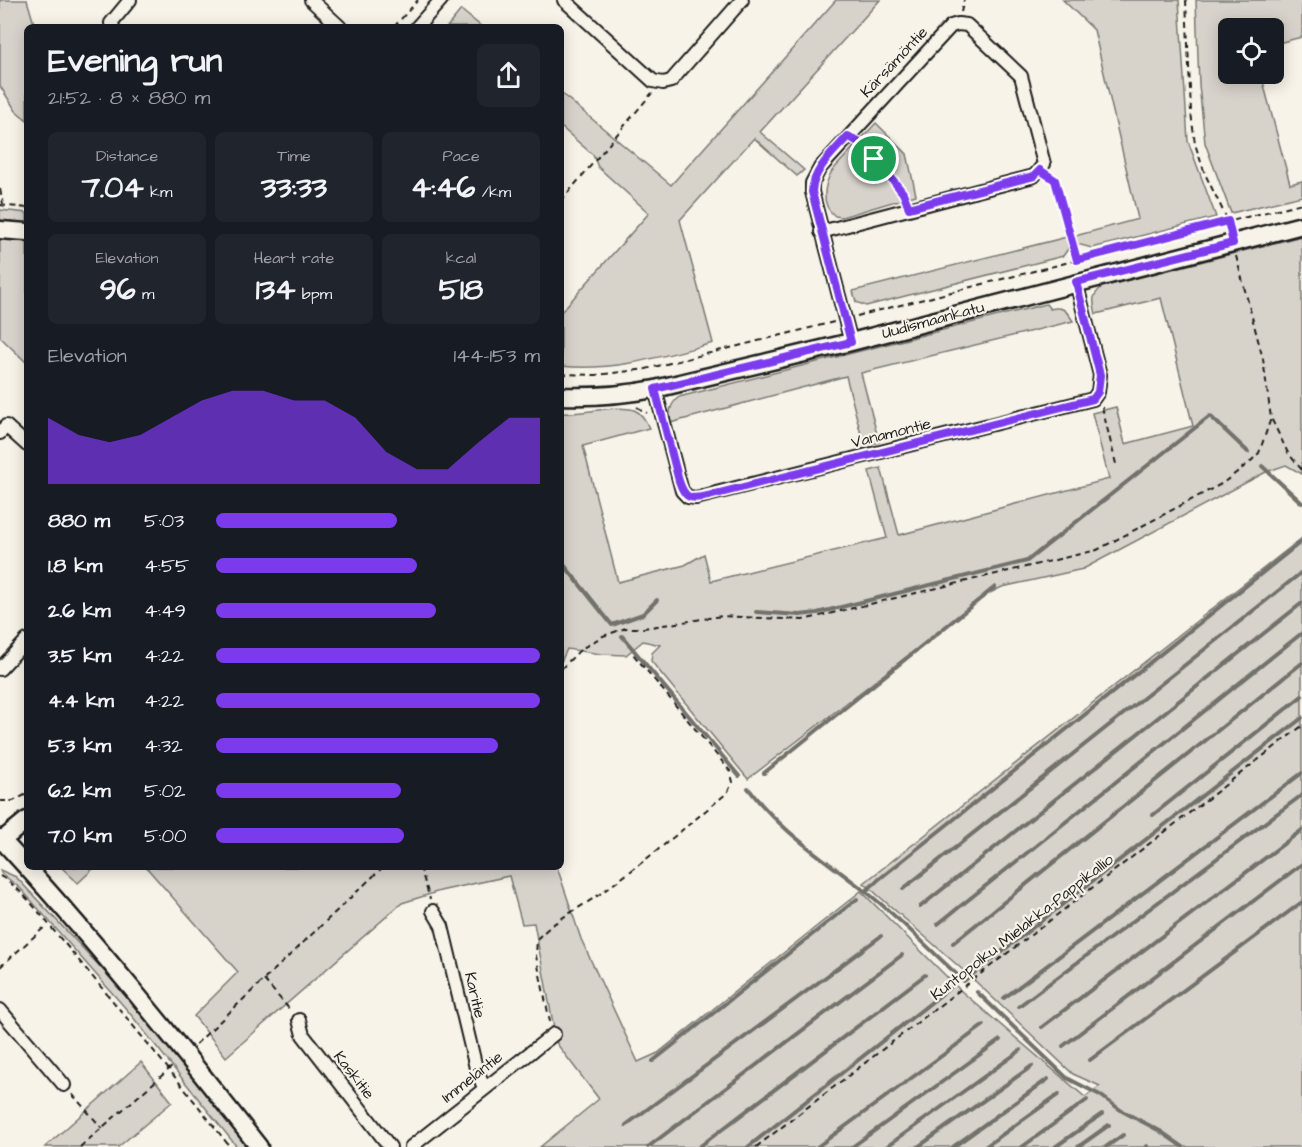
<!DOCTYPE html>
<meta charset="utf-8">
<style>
body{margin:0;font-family:"Architects Daughter",sans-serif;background:#20242c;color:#f1f3f6;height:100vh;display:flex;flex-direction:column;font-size:22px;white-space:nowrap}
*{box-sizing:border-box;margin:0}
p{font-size:20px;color:#9ea1a6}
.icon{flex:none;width:33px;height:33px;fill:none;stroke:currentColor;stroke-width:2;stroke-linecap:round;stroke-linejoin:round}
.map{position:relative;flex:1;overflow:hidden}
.drawer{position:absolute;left:24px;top:24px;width:540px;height:846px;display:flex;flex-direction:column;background:#171b24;border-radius:9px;box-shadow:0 3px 15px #0003}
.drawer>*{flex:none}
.buttons{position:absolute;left:1218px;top:18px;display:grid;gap:12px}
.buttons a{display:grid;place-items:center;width:66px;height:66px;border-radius:9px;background:#171b24;box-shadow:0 3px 15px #0003;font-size:30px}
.pin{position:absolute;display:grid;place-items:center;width:51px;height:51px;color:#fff;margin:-26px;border:3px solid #fff;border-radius:50%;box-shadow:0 2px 6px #0007}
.round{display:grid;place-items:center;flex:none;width:63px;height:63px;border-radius:9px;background:#20242c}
.head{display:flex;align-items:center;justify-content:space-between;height:102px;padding:0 24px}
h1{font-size:33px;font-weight:700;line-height:45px}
.metrics{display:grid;grid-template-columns:repeat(3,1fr);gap:9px;height:102px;padding:6px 24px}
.metrics div{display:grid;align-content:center;border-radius:9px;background:#20242c;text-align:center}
.metrics b{font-size:30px;font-weight:700}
.metrics small{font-size:16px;font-weight:400}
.metrics p{font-size:16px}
.chart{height:168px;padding:12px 24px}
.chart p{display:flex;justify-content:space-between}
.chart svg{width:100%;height:108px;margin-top:6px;fill:#7c3aed;opacity:.7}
ul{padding:0 24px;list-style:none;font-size:20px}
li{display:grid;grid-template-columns:96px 72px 1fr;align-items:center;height:45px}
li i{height:15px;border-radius:8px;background:#7c3aed}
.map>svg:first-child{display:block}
.green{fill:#d7d3cb;stroke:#7a7874;stroke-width:1.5}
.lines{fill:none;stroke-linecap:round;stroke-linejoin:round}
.stream{stroke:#72716c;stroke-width:4}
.street-casing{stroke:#1c1c1c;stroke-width:16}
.secondary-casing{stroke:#1c1c1c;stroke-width:21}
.path{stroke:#1c1c1c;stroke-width:2;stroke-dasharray:6 4.5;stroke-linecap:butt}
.street{stroke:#f7f3e8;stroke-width:12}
.secondary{stroke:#f7f3e8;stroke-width:16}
.route-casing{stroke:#fff;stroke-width:12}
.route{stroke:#7c3aed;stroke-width:8}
.labels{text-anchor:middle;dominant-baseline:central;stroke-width:4.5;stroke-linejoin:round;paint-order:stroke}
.street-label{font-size:16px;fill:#1c1c1c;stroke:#f7f3e8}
</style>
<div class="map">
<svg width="1302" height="1147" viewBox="0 0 1302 1147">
<rect width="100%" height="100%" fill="#f7f3e8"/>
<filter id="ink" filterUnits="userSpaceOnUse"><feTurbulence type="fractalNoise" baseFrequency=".0167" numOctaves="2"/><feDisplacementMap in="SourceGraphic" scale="12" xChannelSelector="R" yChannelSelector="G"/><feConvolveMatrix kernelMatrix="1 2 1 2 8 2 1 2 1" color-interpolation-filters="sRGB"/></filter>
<g filter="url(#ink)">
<g class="green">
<polygon points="0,0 27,0 35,27 27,27 27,120 16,111 0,86"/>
<path d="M836,0H880L760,132L804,170L797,176L754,138L680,220L713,343C664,356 612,372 561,366V312L649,213L598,167L593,155L561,127V93L671,185Z"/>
<polygon points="1063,0 1179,0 1188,141 1216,217 1092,248 1077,244 1075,236 1138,219 1094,30"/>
<polygon points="1196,0 1302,0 1302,37 1282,42 1274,48 1274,28 1228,28 1228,74 1261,74 1290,184 1302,181 1302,196 1231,213 1205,143 1199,85"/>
<polygon points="461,10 482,27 447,27"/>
<path d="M876,123L907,154L916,195L842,217L835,216C820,205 824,185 832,171Z"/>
<polygon points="0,210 27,213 27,223 0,220"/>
<path d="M1302,236V474L1286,465L1266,472L1083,569L1002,587L988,594L748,779L651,661L652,653L660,645L643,641L626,655L601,654L567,649L561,662V413C582,415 616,404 634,410C642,413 646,421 649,428L583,446L618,582L685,565L704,554L711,581L887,538L869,471L881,468L899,535L1109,479L1092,413L1116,407L1125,444L1193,426L1161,298L1096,314C1093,301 1091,296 1102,287Z"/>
<polygon points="1067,237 1068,249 1063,256 866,306 856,302 853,291"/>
<polygon points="0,238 27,241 27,363 0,337"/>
<path d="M1046,304L1050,309C1063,306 1066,310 1073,321L861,373L879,442L864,446L846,376L670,423C669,412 670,404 679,397Z"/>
<polygon points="1302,538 1302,1147 540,1147 599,1099 557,1044 534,923 522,924 509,876 440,891 402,903 226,1057 194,1016 238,972 146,867 557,867 581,939 638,1062 658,1053 861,891 960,990 1085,1097 1100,1086 1073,1074 972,978 864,883"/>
<polygon points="61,867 95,867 78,883"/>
<polygon points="0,870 16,877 120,988 248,1147 237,1147 128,1011 21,889 1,873"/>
<polygon points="141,1062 172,1102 118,1147 45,1147"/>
</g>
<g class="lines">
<g class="stream">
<polyline points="1262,466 1302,503"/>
<polyline points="561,561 612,625 643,614 657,600"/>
<polyline points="756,612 800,615 817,613 1027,561 1210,416 1248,452"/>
<polyline points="622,636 739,776"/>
<polyline points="764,773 995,587"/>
<path d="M748,788C781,832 822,857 865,891C900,918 931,951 964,981L1302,718"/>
<polyline points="1153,815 1302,696"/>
<polyline points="903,889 1302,572"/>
<polyline points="866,891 878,880 1302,541"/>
<polyline points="920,907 1302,603"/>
<polyline points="938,924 1302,633"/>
<polyline points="953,943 1302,663"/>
<polyline points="977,992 1067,1078 1100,1095 1122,1111 1160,1131 1183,1147"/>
<polyline points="1004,998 1302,773"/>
<polyline points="1019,1006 1302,795"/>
<polyline points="1042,1027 1302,830"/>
<polyline points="1063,1046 1302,864"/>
<polyline points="1090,1060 1302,902"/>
<polyline points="653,1061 857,899"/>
<polyline points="626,1125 881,936"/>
<polyline points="648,1147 902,955"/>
<polyline points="699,1147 925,975"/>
<polyline points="748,1147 952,986"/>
<polyline points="817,1147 984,1025"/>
<polyline points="852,1147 1000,1040"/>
<polyline points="886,1147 1021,1050"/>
<polyline points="918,1147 1032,1066"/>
<polyline points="953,1147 1048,1079"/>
<polyline points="985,1147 1059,1094"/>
<polyline points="1022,1147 1087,1100"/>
<polyline points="1055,1147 1102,1114"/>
<polyline points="1078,1147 1109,1125"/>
<polyline points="1106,1147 1123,1135"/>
<polyline points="1146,1147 1147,1146"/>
</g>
<g class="street-casing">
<g id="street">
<polyline points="311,0 340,27"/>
<polyline points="564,0 653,81 663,83 671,81 742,0"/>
<polyline points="113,27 111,23 130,0"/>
<polyline points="417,27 441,0"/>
<polyline points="821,232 1034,176 1044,164 1021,76 967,25 958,24 951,26 820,168 812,183 812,192 851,342"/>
<polyline points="655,389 682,491 688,497 696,498 1093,399 1098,392 1100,375 1076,282"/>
<polyline points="0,433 6,426 27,445"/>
<polyline points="0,669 27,640"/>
<polyline points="433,911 442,926 476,1068 484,1088"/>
<polyline points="0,1010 64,1085"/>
<polyline points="299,1020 303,1035 390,1147"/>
<polyline points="411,1147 554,1034"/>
</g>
</g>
<g class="secondary-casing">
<g id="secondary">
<polyline points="0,230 27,232"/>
<path d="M561,396C593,397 623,395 655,389L851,342L1302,225"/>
<path d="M0,838C92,937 176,1041 259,1147"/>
<polyline points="0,842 27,820"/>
</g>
</g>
<g class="path">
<polyline points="1186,0 1191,112 1195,144 1205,174 1228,221 1230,230"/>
<polyline points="961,12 964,0"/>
<polyline points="394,27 418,0"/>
<polyline points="861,144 867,147 905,197"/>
<polyline points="1050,177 1055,180 1077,259"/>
<polyline points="0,189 3,204"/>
<polyline points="561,201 652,93"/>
<polyline points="0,205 27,208"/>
<polyline points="1236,256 1263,359 1271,418 1288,453 1302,470"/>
<polyline points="857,316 1302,203"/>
<polyline points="561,374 596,375 646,369 834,322"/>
<polyline points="637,407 647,413"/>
<polyline points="1102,407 1117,468"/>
<polyline points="561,669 581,649 603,636 626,628 644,628 722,616 803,620 1097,550 1223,483 1250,462 1259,453 1271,418"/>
<polyline points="0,801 13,801 27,794"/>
<polyline points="420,867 430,899"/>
<path d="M0,876C23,888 48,925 66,945C122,1012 177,1078 230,1147"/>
<polyline points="0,967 47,925"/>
<polyline points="264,980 291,1011"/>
<path d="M550,1022L536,956L537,939C559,916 580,909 604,891C647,860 687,826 727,793L733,782L730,771L633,654"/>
<polyline points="196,1044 383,867"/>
<polyline points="72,1094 102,1128"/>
<polyline points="80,1147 174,1065"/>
<polyline points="756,1147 1302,726"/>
</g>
<use href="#street" class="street"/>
<use href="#secondary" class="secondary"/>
</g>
</g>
<g class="lines" filter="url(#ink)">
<g class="route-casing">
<path id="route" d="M848,136L867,147L903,193L909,208L1034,176L1040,170L1055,180L1077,260L1228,221L1233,243L1076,282L1100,375L1098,392L1093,399L708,496C690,500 685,499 679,481L655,389L851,342L812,192C813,169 834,152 848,136Z"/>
</g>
<use href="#route" class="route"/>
</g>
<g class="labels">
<g class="street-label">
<text transform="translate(894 62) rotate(-47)">Kärsämöntie</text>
<text transform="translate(933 320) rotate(-15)">Uudismaankatu</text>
<text transform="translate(891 433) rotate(-14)">Vanamontie</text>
<text transform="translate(1022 927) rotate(-38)">Kuntopolku Mielakka-Pappikallio</text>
<text transform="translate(475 995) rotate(77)">Karitie</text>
<text transform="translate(354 1075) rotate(52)">Kaskitie</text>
<text transform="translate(472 1077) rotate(-38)">Immeläntie</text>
</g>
</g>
</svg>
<div class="buttons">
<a><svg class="icon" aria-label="locate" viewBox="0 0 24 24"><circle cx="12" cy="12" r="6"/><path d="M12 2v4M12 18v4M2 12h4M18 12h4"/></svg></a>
</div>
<div class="pin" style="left:874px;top:159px;background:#1e9e55"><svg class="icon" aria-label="arrive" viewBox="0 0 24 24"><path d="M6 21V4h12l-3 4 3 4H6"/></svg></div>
<section class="drawer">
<div class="head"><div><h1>Evening run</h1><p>21:52 · 8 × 880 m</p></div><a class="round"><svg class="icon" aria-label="share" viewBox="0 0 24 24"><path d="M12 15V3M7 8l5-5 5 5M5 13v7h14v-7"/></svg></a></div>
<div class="metrics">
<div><p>Distance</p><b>7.04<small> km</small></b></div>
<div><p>Time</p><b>33:33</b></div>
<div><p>Pace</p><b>4:46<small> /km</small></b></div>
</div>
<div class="metrics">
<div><p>Elevation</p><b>96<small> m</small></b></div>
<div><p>Heart rate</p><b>134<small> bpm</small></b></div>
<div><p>kcal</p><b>518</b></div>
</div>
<div class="chart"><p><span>Elevation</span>144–153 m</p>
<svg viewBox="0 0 160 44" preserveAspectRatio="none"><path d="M0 44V17L10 24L20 27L30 24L40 17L50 10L60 6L70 6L80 10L90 10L100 17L110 31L120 38L130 38L140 27L150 17L160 17V44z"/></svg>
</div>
<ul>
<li><b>880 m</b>5:03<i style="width:56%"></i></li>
<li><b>1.8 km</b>4:55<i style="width:62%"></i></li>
<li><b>2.6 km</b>4:49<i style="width:68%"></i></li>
<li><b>3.5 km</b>4:22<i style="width:100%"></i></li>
<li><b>4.4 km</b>4:22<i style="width:100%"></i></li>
<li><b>5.3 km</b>4:32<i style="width:87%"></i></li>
<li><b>6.2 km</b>5:02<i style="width:57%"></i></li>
<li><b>7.0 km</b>5:00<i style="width:58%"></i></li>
</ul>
</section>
</div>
